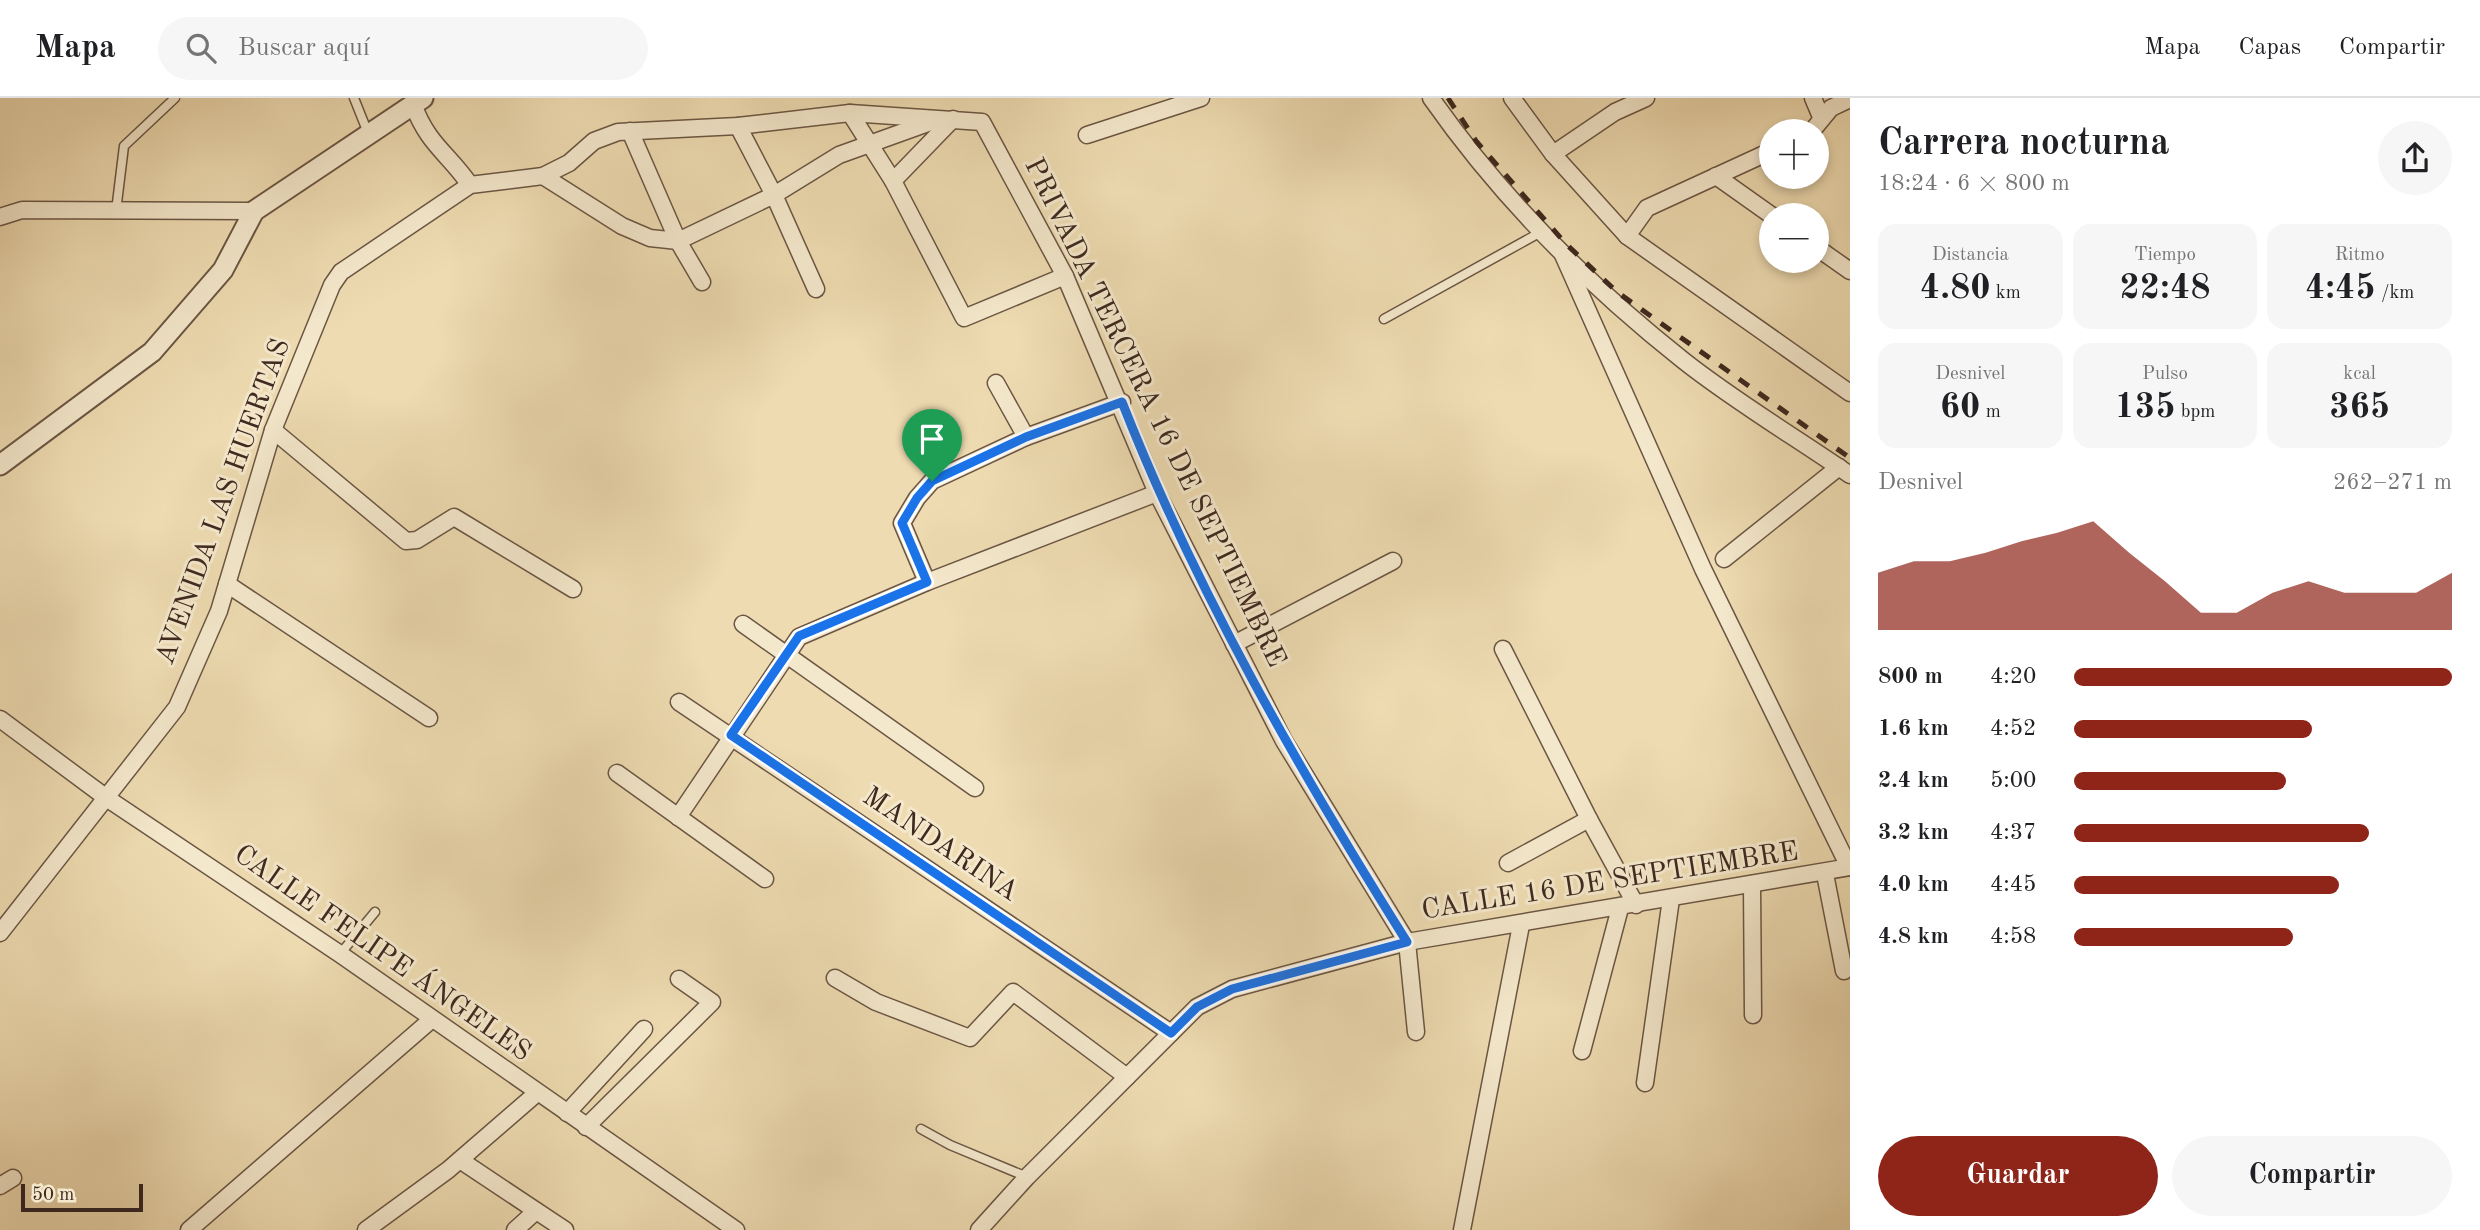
<!DOCTYPE html>
<html lang="es">
<meta charset="utf-8">
<style>
body{margin:0;font-family:"Old Standard TT",serif;background:#f6f6f6;color:#202124;height:100vh;display:flex;flex-direction:column;font-size:26px;white-space:nowrap}
*{box-sizing:border-box;margin:0}
p{font-size:23px;color:#757577}
.icon{flex:none;width:38px;height:38px;fill:none;stroke:currentColor;stroke-width:2;stroke-linecap:round;stroke-linejoin:round}
.map{position:relative;flex:1;overflow:hidden}
.drawer{display:flex;flex-direction:column;background:#fff;width:630px}
.drawer>*{flex:none}
.tools{position:absolute;left:1759px;top:21px;display:grid;gap:14px}
.tools a{display:grid;place-items:center;width:70px;height:70px;border-radius:50%;background:#fff;box-shadow:0 4px 10px #0003;font-size:35px}
.scale{position:absolute;left:21px;bottom:18px;width:122px;box-sizing:border-box;padding-left:7px;border:4px solid #3f291f;border-top:0;font-size:19px;line-height:24px;white-space:nowrap;color:#3f291f;-webkit-text-stroke:5px #f4e8cc;paint-order:stroke}
.pin{position:absolute;display:grid;place-items:center;width:60px;height:60px;color:#fff;margin:-72px -30px;border-radius:50% 50% 50% 0;rotate:-45deg;box-shadow:0 0 7px #0007}
.pin .icon{rotate:45deg}
.round{display:grid;place-items:center;flex:none;width:74px;height:74px;border-radius:37px;background:#f6f6f6}
.head{display:flex;align-items:center;justify-content:space-between;height:119px;padding:0 28px}
h1{font-size:38px;font-weight:600;line-height:52px}
.figures{display:grid;grid-template-columns:repeat(3,1fr);gap:10px;height:119px;padding:7px 28px}
.figures div{display:grid;align-content:center;border-radius:18px;background:#f6f6f6;text-align:center}
.figures b{font-size:35px;font-weight:600}
.figures small{font-size:19px;font-weight:400}
.figures p{font-size:19px}
.chart{height:196px;padding:14px 28px}
.chart p{display:flex;justify-content:space-between}
.chart svg{width:100%;height:126px;margin-top:7px;fill:#8f2418;opacity:.7}
.primary-button{display:flex;gap:14px;margin-top:auto;padding:14px 28px}
.primary-button a{flex:1;height:80px;border-radius:42px;background:#8f2418;color:#fff;font-size:28px;font-weight:600;line-height:80px;text-align:center}
.primary-button a+a{background:#f6f6f6;color:#202124}
ul{padding:0 28px;list-style:none;font-size:23px}
li{display:grid;grid-template-columns:112px 84px 1fr;align-items:center;height:52px}
li i{height:18px;border-radius:9px;background:#8f2418}
header{display:flex;align-items:center;gap:42px;box-sizing:border-box;height:98px;padding:0 35px;background:#fff;border-bottom:2px solid #e0e0e0}
header strong{font-size:33px}
nav{display:flex;gap:38px;margin-inline-start:auto;font-size:24px}
.search{width:490px;height:63px;background:#f6f6f6;display:flex;align-items:center;gap:18px;box-sizing:border-box;padding:0 24px;border-radius:38px;color:#757577;font-size:26px}
main{display:flex;flex:1;min-height:0}
.map>svg:first-child{display:block}
.lines{fill:none;stroke-linecap:round;stroke-linejoin:round}
.service-casing{stroke:#6b5644;stroke-width:11}
.minor-casing{stroke:#6b5644;stroke-width:19}
.tertiary-casing{stroke:#6b5644;stroke-width:23}
.service{stroke:#f4e8cc;stroke-width:8}
.minor{stroke:#f4e8cc;stroke-width:16}
.tertiary{stroke:#f4e8cc;stroke-width:19}
.rail{stroke:#3f291f;stroke-width:5;stroke-dasharray:12 12;stroke-linecap:butt}
.route-casing{stroke:#fff;stroke-width:14}
.route{stroke:#1a73e8;stroke-width:9}
.labels{text-anchor:middle;dominant-baseline:central;stroke-width:6;stroke-linejoin:round;paint-order:stroke}
.street-label{font-size:28px;fill:#3f291f;stroke:#f4e8cc}
</style>
<header>
<strong>Mapa</strong>
<div class="search"><svg class="icon" aria-label="search" viewBox="0 0 24 24"><circle cx="10" cy="10" r="6"/><path d="M15 15l6 6"/></svg>Buscar aquí</div>
<nav><a>Mapa</a><a>Capas</a><a>Compartir</a></nav>
</header>
<main>
<div class="map">
<svg width="1850" height="1132" viewBox="0 0 1850 1132">
<rect width="100%" height="100%" fill="#eedbb1"/>
<filter id="stains"><feTurbulence type="fractalNoise" baseFrequency=".00286" numOctaves="4"/><feColorMatrix values="0 0 0 0 .2 0 0 0 0 .09 0 0 0 0 .02 0 0 0 .5 -.17"/></filter>
<radialGradient id="worn" r=".72"><stop offset=".6" stop-color="#630" stop-opacity="0"/><stop offset="1" stop-color="#630" stop-opacity=".3"/></radialGradient>
<g class="lines">
<g class="service-casing">
<g id="service">
<polyline points="354,0 368,35"/>
<polyline points="116,113 124,48 175,0"/>
<polyline points="1384,221 1541,134"/>
<polyline points="340,856 375,814"/>
<polyline points="921,1031 950,1047 1027,1079"/>
</g>
</g>
<g class="minor-casing">
<g id="minor">
<path d="M1431,0C1501,100 1588,187 1684,263C1736,304 1795,339 1850,377"/>
<polyline points="1512,0 1553,56 1627,138 1850,295"/>
<polyline points="1813,0 1821,19"/>
<path d="M413,6C428,47 448,55 470,87"/>
<polyline points="850,15 893,83 964,220 1065,178"/>
<polyline points="738,28 774,97 816,191"/>
<polyline points="630,33 678,143 702,184"/>
<polyline points="1812,33 1831,10 1850,1"/>
<polyline points="1087,37 1201,0"/>
<polyline points="1553,56 1615,14 1646,0"/>
<polyline points="543,78 622,128 650,140 678,143 774,97 839,57 928,25"/>
<polyline points="1716,78 1771,117"/>
<polyline points="893,83 953,21"/>
<polyline points="0,119 22,112 254,113"/>
<polyline points="1627,138 1647,110 1771,53"/>
<polyline points="1816,149 1850,173"/>
<polyline points="1563,157 1703,471 1849,769"/>
<polyline points="996,285 1026,339"/>
<polyline points="273,332 406,443 417,442 454,419 573,491"/>
<polyline points="1724,461 1839,369"/>
<polyline points="927,484 902,425 917,400 932,383 1026,339 1122,304"/>
<polyline points="227,486 429,620"/>
<polyline points="743,526 975,690"/>
<polyline points="1234,546 1393,463"/>
<polyline points="1503,551 1589,721 1636,807"/>
<polyline points="679,604 1171,935"/>
<polyline points="0,621 108,701 340,856 736,1132"/>
<polyline points="617,675 765,781"/>
<polyline points="678,719 799,539 927,484 1157,395"/>
<polyline points="1508,765 1589,721"/>
<polyline points="1825,776 1844,873"/>
<polyline points="1752,786 1753,917"/>
<polyline points="0,835 177,609 219,513 273,332 332,187 341,174 470,87 543,78 569,65 594,43 618,34 738,28 850,15 982,24 1065,178 1157,395 1284,643 1407,844 1416,934"/>
<polyline points="835,880 876,904 970,940 1013,894 1127,979"/>
<polyline points="1582,953 1620,810"/>
<polyline points="1645,985 1671,801"/>
<polyline points="567,1015 644,931"/>
<polyline points="586,1029 712,904 679,881"/>
<polyline points="460,1062 565,1132"/>
<polyline points="0,1088 13,1080"/>
<polyline points="189,1132 431,922"/>
<polyline points="366,1132 448,1072 537,995"/>
<polyline points="515,1132 536,1113"/>
<polyline points="979,1132 1027,1079 1197,909 1232,891 1407,844 1850,769"/>
<polyline points="1462,1132 1521,827"/>
</g>
</g>
<g class="tertiary-casing">
<polyline id="tertiary" points="0,367 152,254 223,172 254,113 423,0"/>
</g>
<use href="#service" class="service"/>
<use href="#minor" class="minor"/>
<use href="#tertiary" class="tertiary"/>
<polyline class="rail" points="1448,0 1476,43 1566,146 1617,194 1850,360"/>
</g>
<g class="lines">
<g class="route-casing">
<path id="route" d="M1122,304C1197,495 1299,672 1407,844L1232,891L1197,909L1171,935L731,637L799,538L927,484L902,425L917,400L932,383L1026,339Z"/>
</g>
<use href="#route" class="route"/>
</g>
<g class="labels">
<g class="street-label">
<text transform="translate(1154 315) rotate(64)">PRIVADA TERCERA 16 DE SEPTIEMBRE</text>
<text transform="translate(224 404) rotate(-70)">AVENIDA LAS HUERTAS</text>
<text transform="translate(940 747) rotate(34)">MANDARINA</text>
<text transform="translate(1610 784) rotate(-9)">CALLE 16 DE SEPTIEMBRE</text>
<text transform="translate(382 856) rotate(35)">CALLE FELIPE ÁNGELES</text>
</g>
</g>
<rect width="100%" height="100%" filter="url(#stains)"/>
<rect width="100%" height="100%" fill="url(#worn)"/>
</svg>
<div class="tools">
<a>+</a>
<a>−</a>
</div>
<div class="scale">50 m</div>
<div class="pin" style="left:932px;top:383px;background:#1e9e55"><svg class="icon" aria-label="arrive" viewBox="0 0 24 24"><path d="M6 21V4h12l-3 4 3 4H6"/></svg></div>
</div>
<section class="drawer">
<div class="head"><div><h1>Carrera nocturna</h1><p>18:24 · 6 × 800 m</p></div><a class="round"><svg class="icon" aria-label="share" viewBox="0 0 24 24"><path d="M12 15V3M7 8l5-5 5 5M5 13v7h14v-7"/></svg></a></div>
<div class="figures">
<div><p>Distancia</p><b>4.80<small> km</small></b></div>
<div><p>Tiempo</p><b>22:48</b></div>
<div><p>Ritmo</p><b>4:45<small> /km</small></b></div>
</div>
<div class="figures">
<div><p>Desnivel</p><b>60<small> m</small></b></div>
<div><p>Pulso</p><b>135<small> bpm</small></b></div>
<div><p>kcal</p><b>365</b></div>
</div>
<div class="chart"><p><span>Desnivel</span>262–271 m</p>
<svg viewBox="0 0 160 44" preserveAspectRatio="none"><path d="M0 44V24L10 20L20 20L30 17L40 13L50 10L60 6L70 17L80 27L90 38L100 38L110 31L120 27L130 31L140 31L150 31L160 24V44z"/></svg>
</div>
<ul>
<li><b>800 m</b>4:20<i style="width:100%"></i></li>
<li><b>1.6 km</b>4:52<i style="width:63%"></i></li>
<li><b>2.4 km</b>5:00<i style="width:56%"></i></li>
<li><b>3.2 km</b>4:37<i style="width:78%"></i></li>
<li><b>4.0 km</b>4:45<i style="width:70%"></i></li>
<li><b>4.8 km</b>4:58<i style="width:58%"></i></li>
</ul>
<div class="primary-button"><a>Guardar</a><a>Compartir</a></div>
</section>
</main>
